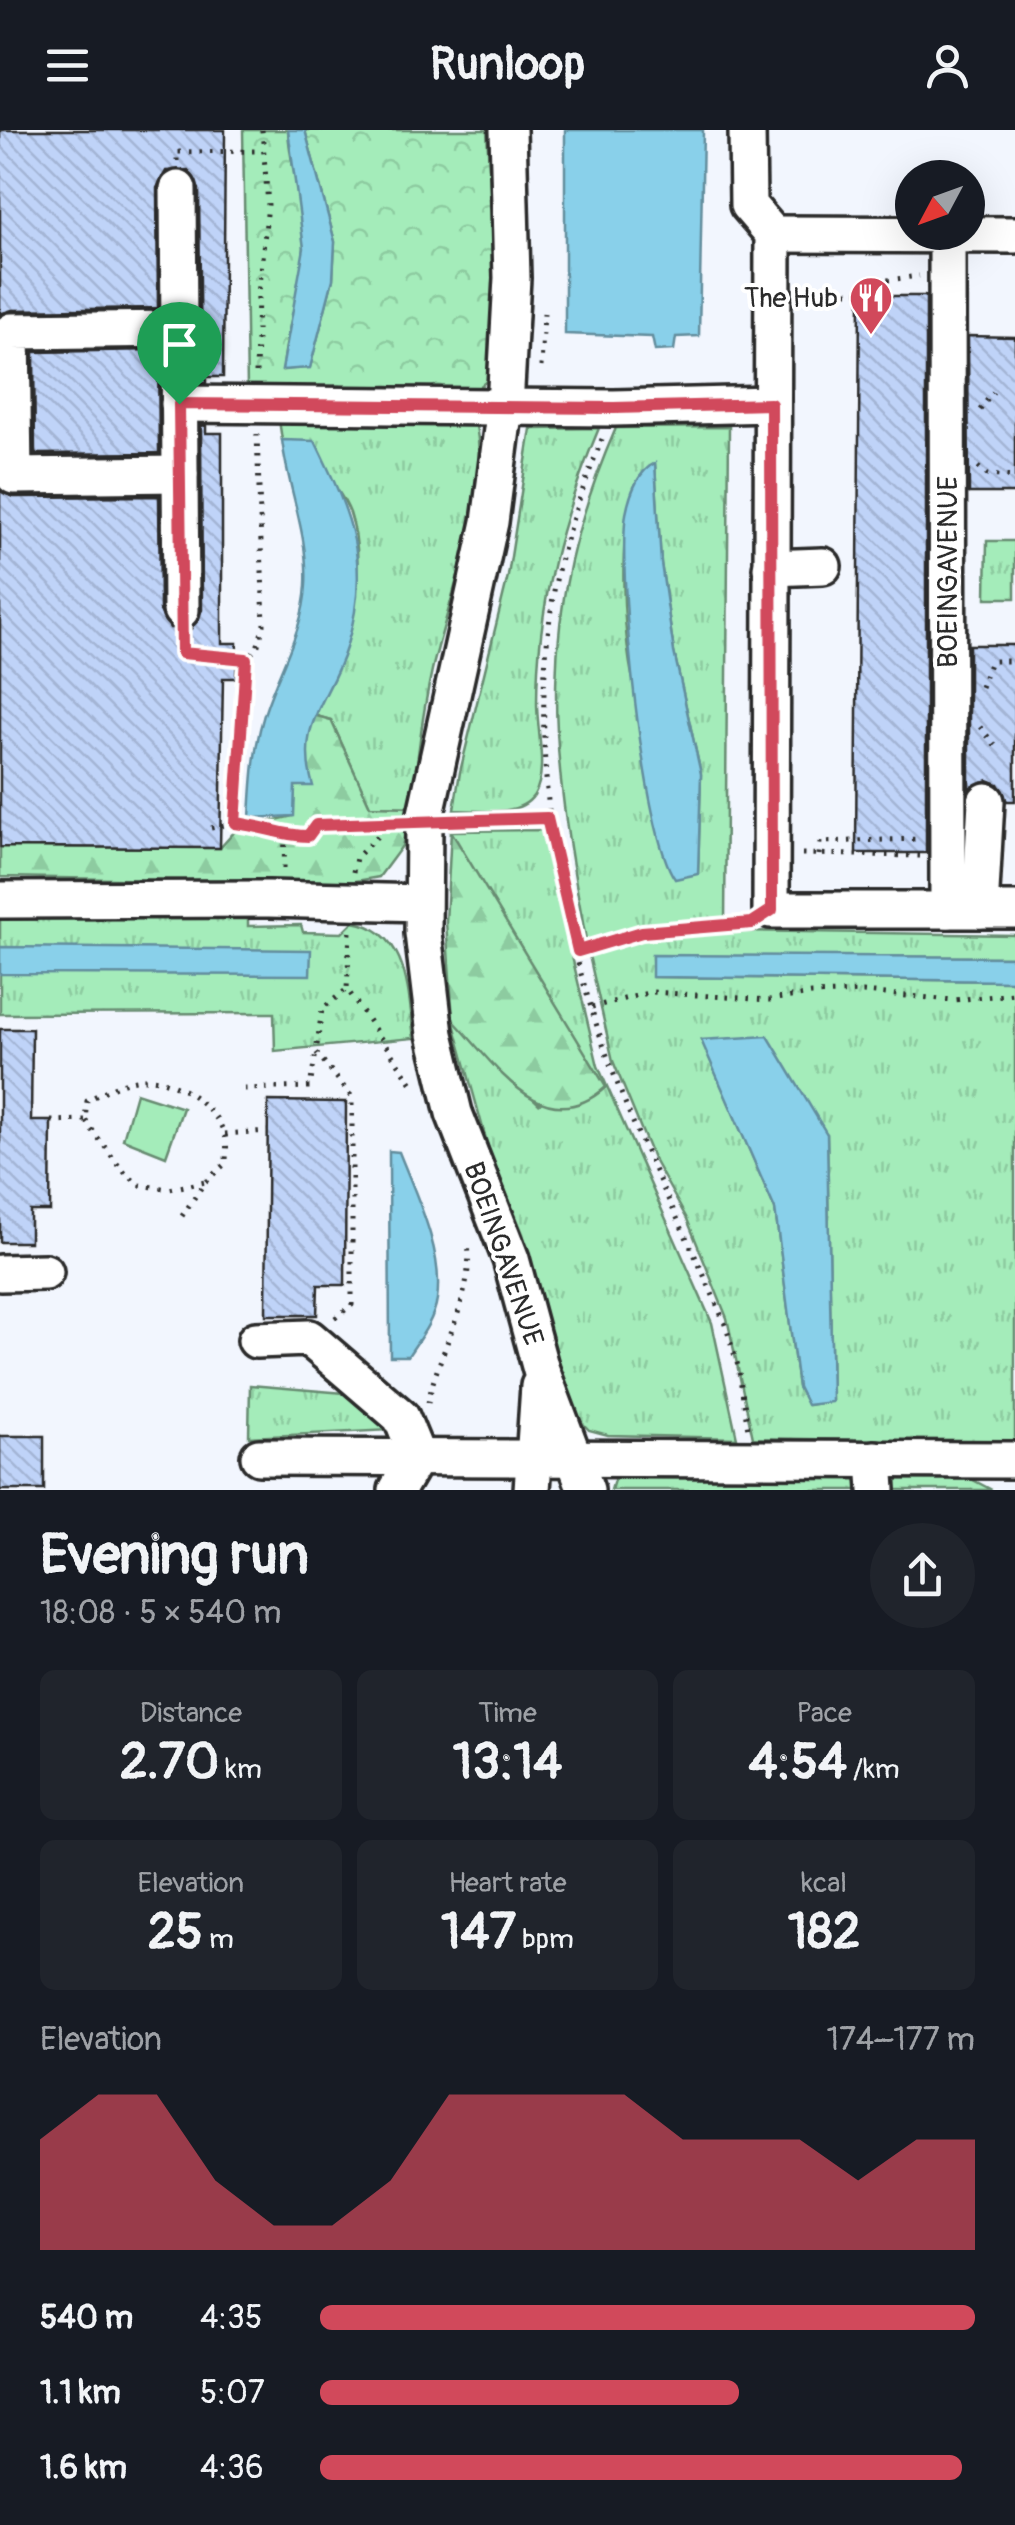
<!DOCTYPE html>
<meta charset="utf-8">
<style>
body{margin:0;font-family:Pangolin,sans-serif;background:#20242c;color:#f1f3f6;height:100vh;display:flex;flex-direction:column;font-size:38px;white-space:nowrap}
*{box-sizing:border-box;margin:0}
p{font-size:32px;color:#9ea1a6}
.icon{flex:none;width:55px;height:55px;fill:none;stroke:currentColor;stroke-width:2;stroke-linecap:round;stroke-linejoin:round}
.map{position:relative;height:1360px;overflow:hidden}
.panel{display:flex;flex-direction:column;background:#171b24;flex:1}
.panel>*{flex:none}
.needle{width:65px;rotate:229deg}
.buttons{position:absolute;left:895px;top:30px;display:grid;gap:20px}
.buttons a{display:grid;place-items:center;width:90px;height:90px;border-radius:50%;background:#171b24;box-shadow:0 10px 40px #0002;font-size:50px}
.pin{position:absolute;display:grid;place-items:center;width:85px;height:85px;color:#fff;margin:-102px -42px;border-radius:50% 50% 50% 0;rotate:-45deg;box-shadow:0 0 10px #0007}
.pin .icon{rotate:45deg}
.round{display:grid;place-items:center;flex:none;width:105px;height:105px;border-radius:52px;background:#20242c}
.headline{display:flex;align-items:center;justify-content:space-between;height:170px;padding:0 40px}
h1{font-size:55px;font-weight:800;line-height:75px}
.figures{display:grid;grid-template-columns:repeat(3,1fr);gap:15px;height:170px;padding:10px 40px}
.figures div{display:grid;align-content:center;border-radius:15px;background:#20242c;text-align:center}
.figures b{font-size:50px;font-weight:800}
.figures small{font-size:28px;font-weight:400}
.figures p{font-size:28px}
.chart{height:280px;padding:20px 40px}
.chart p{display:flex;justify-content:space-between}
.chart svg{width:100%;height:180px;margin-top:10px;fill:#d1495b;opacity:.7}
ul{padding:0 40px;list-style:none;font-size:32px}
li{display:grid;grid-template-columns:160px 120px 1fr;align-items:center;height:75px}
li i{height:25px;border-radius:12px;background:#d1495b}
header{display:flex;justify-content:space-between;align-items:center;height:130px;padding:0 40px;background:#171b24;font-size:45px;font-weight:800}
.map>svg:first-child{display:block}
.grass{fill:url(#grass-tufts);stroke:#688c72;stroke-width:2.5;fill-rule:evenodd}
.forest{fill:url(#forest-firs);stroke:#688c72;stroke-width:2.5}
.park{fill:url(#park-crowns);stroke:#688c72;stroke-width:2.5}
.pitch{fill:#a4ecba;stroke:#688c72;stroke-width:2.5}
.water{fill:#89d0ea;stroke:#638e9e;stroke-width:2.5}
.building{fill:url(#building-back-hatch);stroke:#2b2b2b;stroke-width:2.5}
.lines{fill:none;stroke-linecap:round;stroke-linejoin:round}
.minor-casing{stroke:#2b2b2b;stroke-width:42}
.path{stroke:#2b2b2b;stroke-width:5;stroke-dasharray:2.5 8;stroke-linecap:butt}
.minor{stroke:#fff;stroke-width:35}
.route-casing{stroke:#fff;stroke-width:20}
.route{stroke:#d1495b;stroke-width:12}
.labels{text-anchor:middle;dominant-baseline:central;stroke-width:8;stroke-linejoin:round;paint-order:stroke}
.poi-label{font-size:28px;fill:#2b2b2b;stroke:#fff;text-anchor:end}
.street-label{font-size:28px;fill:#2b2b2b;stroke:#fff}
</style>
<header><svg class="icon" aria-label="menu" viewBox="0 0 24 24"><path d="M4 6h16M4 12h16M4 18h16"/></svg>Runloop<svg class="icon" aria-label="person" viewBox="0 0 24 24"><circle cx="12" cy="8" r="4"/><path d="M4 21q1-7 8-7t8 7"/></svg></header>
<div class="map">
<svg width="1015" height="1360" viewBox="0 0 1015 1360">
<defs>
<pattern id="grass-tufts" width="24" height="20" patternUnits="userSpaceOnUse" patternTransform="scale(2.5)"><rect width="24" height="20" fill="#a4ecba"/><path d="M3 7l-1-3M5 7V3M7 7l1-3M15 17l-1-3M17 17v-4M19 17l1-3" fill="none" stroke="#8dcba0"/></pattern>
<pattern id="forest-firs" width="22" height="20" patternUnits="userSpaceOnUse" patternTransform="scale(2.5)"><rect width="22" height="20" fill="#a4ecba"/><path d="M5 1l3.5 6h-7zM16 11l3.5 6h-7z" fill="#8dcba0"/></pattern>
<pattern id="park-crowns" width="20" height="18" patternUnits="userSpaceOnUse" patternTransform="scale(2.5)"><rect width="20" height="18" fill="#a4ecba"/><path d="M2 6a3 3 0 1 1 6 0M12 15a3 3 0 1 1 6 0" fill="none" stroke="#8dcba0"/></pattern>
<pattern id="building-back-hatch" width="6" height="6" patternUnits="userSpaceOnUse" patternTransform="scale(2.5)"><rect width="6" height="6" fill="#bfd3f8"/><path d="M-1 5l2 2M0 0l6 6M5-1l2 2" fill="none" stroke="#a4b5d5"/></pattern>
</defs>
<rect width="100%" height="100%" fill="#f2f6fe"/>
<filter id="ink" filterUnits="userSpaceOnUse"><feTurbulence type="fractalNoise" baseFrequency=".01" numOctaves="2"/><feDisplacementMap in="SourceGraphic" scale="20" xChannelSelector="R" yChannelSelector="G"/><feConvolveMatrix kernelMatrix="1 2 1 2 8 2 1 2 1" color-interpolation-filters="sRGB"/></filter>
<g filter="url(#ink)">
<g class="grass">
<path d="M279,290L475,292C492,359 448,472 432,540C422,585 417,632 412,677L370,676L331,590L313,585C339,522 373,453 350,383C341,359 316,334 301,313L282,310Z"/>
<path d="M729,297L725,793L648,794L587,815C550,615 532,491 616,298ZM655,334L661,433L674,522L701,644L698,744C677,681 652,618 634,554C623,512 610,353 655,334Z"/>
<path d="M599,298C561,389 537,475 537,574C537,600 548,643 534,665C519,688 478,680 454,680L460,642L508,446L531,299Z"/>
<polygon points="987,411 1015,411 1015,468 986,468"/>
<polygon points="542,700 598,936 712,1193 737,1308 608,1305 589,1300 571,1281 523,1104 489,1020 453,890 540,975 451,701"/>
<path d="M0,787L248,789V796L301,795L303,802L342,803L353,792C409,801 408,863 414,908L275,921L274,883L0,884Z"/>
<path d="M734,801L1015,805V827L652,826L653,847L1015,851V1313L753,1308L727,1188L687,1089L653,1028L613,931L588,821L650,805ZM702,911L827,1004L832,1271L808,1275L798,1257L775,1079Z"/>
<polygon points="250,1255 356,1264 393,1300 249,1307"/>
<polygon points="625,1341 937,1346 971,1349 992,1360 611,1360 615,1347"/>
</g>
<g class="forest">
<polygon points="313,585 331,590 370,676 412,677 402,716 379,747 345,753 0,747 0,717 220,718 237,699 293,686 295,656 312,655 304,627"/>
<path d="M451,701L606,957C543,1013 496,935 453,890L446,792Z"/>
</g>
<path class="park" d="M243,0H288C290,40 305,77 304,116C303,158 285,199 283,240L310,237L333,149L335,112L305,0H487L494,136L489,249L472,263L247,259Z"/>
<polygon class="pitch" points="136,963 183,978 166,1026 123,1009"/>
<g class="water">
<polygon points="288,0 305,0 335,112 333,149 310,238 282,240 304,118"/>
<polygon points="565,0 703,0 699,206 676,207 674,220 655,221 652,207 565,204"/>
<path d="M282,310L315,311C351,385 373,434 346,518C329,572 295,593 313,656H295L294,686L250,688C252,649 254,610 268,573C282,534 304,497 306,455C309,406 288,359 282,310Z"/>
<path d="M655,333L661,433L674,522L701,644L698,744L675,749C643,705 617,443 626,384C630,364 637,342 655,333Z"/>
<polygon points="0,817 311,820 310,845 0,844"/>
<polygon points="652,825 1015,827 1015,851 652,847"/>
<polygon points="768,906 827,1004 832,1272 807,1275 798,1257 775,1079 701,910"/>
<path d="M389,1021L399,1022C416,1065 444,1122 437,1169C434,1190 420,1208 408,1226H390Z"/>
</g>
<g class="building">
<polygon points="0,0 225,0 223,247 206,247 206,253 201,253 199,59 188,40 166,41 157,58 158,178 12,180 0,184"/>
<polygon points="860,166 926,166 926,723 856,723"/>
<polygon points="968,206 1015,207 1015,363 969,363"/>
<polygon points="158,220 159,323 35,324 34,222"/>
<polygon points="201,295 206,296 206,303 222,303 222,513 237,513 236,548 223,548 220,718 0,717 0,361 14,367 159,366 160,481 170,498 191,499 202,480"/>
<polygon points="969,515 1015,515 1015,671 1007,671 998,654 988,650 969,658"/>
<polygon points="0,899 32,899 31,991 51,991 50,1081 30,1081 30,1112 0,1112"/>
<polygon points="268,971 346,972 345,1155 318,1155 317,1185 266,1185"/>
<rect x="0" y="1306" width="44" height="54"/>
</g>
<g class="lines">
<g class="minor-casing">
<g id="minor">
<polyline points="508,0 512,148 505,276 490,392 424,693 423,803 435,904 454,983 511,1129 541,1240 586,1360"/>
<polyline points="747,0 748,75 773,104 771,780 1015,780"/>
<polyline points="178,59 181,480"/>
<polyline points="773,104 1015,105"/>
<polyline points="947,104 948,780"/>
<polyline points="179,199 12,201 14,346 180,344"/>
<polyline points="179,274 614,278 771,274"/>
<polyline points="771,438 823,436"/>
<polyline points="0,770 269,769 422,773"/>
<polyline points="980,780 986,671"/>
<polyline points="0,1143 45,1142"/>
<polyline points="256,1210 309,1208 401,1287 417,1326"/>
<polyline points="259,1327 1015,1330"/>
<polyline points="875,1329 877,1360"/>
<polyline points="397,1360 417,1326"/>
<polyline points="532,1360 539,1256"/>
</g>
</g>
<g class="path">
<polyline points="177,31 177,22 260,21"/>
<polyline points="801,160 825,162 826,170"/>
<polyline points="825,162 880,162 880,151 919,146"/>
<polyline points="541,237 544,183"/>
<polyline points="256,243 258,164 268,75 262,0"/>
<polyline points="980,280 993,262"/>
<path d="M257,304L264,495L257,518L246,529L235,693C264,696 282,706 308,706L316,695L394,693"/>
<path d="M602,309C583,358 563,409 554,461C525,631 560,809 623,968C654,1046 695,1119 726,1197L738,1236L748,1299"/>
<polyline points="978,337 987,345 1015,347"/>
<polyline points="182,511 182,523 246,529"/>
<polyline points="981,557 991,531 1015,531"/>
<polyline points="980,597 995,615"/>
<polyline points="455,692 547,689"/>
<polyline points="211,698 235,693"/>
<polyline points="802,724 921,726"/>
<polyline points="819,725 820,712 920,709"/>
<polyline points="284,738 285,706"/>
<polyline points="353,742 356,728 390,693"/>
<polyline points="350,802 347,859 413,955"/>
<polyline points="578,821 642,801 746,794"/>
<polyline points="592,877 652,862 769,870 812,864 863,862 953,870 1015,864"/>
<polyline points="244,959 310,957 316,922"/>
<polyline points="51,991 85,990"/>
<polyline points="225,1004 268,1001"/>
<path d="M182,1086L205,1052L226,1033C226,1024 228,1011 224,1003C214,975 174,947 144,949C124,950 104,961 87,971L85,990L122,1040L139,1055L169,1059L205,1052"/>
<polyline points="335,1188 352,1175 352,967 316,922 322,879 347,859"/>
<path d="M428,1273C439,1217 474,1171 468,1112"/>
</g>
<use href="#minor" class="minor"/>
</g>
</g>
<g class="lines" filter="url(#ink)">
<g class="route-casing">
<path id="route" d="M179,274L614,278L771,274L772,780L752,793L642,802L578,821L547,688L316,695L308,706C282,706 264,696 235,693L246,529L182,523Z"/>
</g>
<use href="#route" class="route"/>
</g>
<defs>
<g id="restaurant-pin" transform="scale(2.25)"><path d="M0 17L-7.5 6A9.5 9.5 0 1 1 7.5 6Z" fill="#d1495b" stroke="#fff"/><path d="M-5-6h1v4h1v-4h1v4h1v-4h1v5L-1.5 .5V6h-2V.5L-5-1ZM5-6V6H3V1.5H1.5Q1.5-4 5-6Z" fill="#fff"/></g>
</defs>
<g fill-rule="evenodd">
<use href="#restaurant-pin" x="871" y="168"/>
</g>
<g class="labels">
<g class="poi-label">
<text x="838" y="168">The Hub</text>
</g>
<g class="street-label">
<text transform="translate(948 442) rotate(-90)">BOEINGAVENUE</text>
<text transform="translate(503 1124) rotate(71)">BOEINGAVENUE</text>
</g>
</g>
</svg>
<div class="buttons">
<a><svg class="needle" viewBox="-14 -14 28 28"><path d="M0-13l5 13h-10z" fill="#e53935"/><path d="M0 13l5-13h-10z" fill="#9ea1a6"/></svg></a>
</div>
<div class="pin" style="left:179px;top:274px;background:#1e9e55"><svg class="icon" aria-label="arrive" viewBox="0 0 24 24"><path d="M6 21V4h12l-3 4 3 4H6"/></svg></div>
</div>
<section class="panel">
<div class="headline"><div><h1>Evening run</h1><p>18:08 · 5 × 540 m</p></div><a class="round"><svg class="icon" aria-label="share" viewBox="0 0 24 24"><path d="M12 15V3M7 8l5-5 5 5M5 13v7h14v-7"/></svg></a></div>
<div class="figures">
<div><p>Distance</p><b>2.70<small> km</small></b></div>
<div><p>Time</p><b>13:14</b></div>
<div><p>Pace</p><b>4:54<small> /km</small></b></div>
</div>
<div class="figures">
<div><p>Elevation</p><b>25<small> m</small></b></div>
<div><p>Heart rate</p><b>147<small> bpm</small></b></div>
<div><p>kcal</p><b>182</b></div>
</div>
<div class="chart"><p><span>Elevation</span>174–177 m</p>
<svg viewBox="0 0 160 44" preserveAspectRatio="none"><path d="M0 44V17L10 6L20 6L30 27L40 38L50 38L60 27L70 6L80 6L90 6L100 6L110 17L120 17L130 17L140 27L150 17L160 17V44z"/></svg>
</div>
<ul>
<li><b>540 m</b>4:35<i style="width:100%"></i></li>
<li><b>1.1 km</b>5:07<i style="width:64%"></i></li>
<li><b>1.6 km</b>4:36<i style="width:98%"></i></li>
</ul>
</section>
